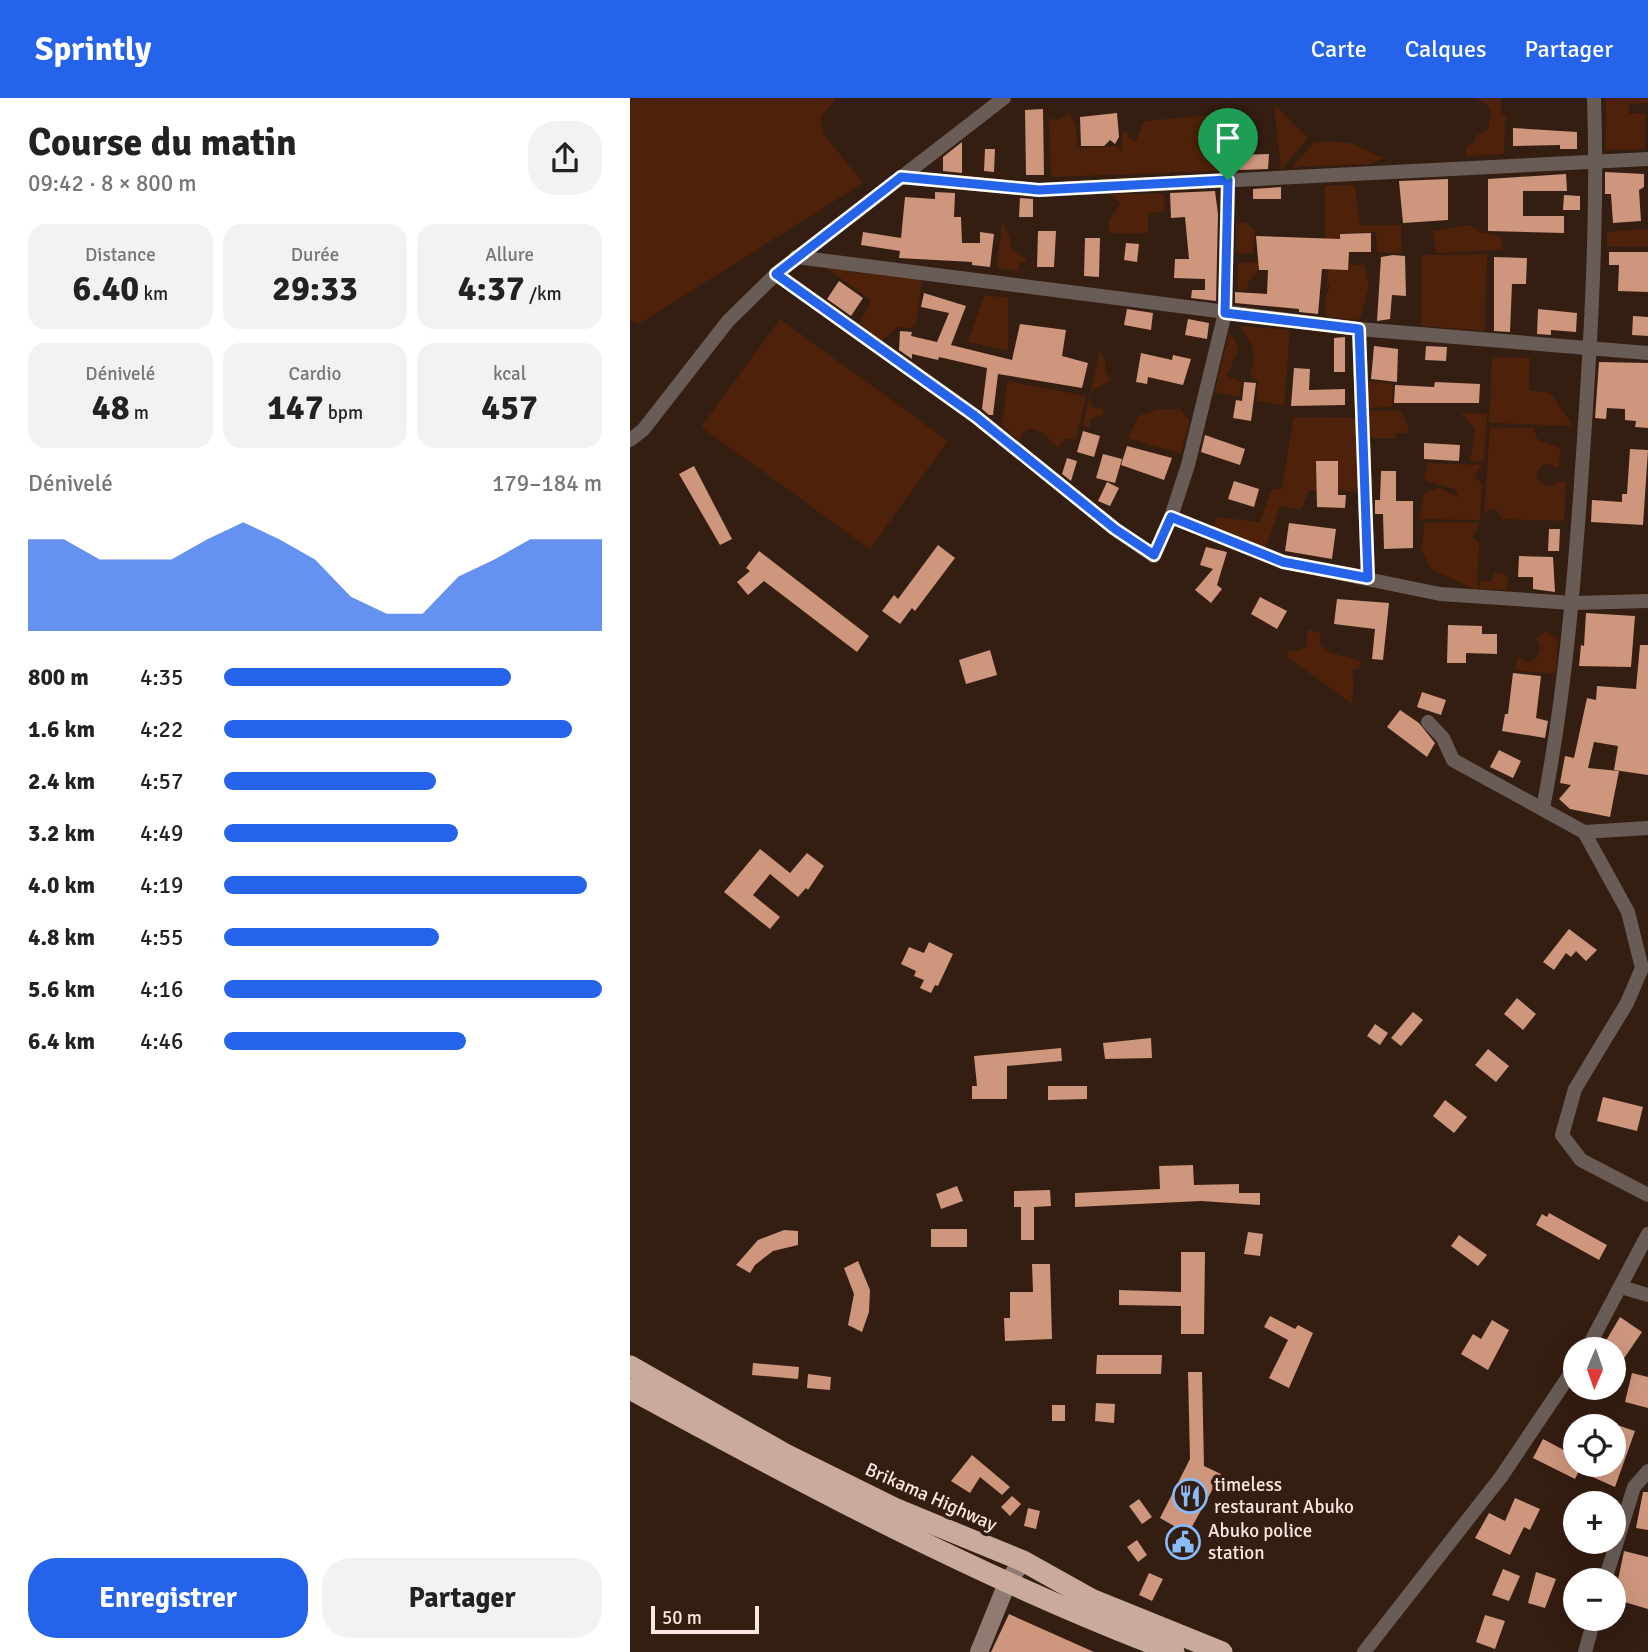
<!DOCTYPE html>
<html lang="fr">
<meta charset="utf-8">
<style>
body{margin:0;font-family:Signika,sans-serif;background:#f2f2f2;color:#222;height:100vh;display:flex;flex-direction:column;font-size:26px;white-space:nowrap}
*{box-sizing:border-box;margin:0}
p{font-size:23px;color:#767676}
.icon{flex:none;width:38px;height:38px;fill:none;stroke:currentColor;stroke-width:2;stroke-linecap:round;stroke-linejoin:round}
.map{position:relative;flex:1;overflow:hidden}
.sheet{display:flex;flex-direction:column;background:#fff;width:630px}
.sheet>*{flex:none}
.needle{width:46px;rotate:182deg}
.controls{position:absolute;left:933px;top:1239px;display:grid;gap:14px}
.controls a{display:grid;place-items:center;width:63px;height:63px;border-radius:50%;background:#fff;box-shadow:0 7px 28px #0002;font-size:35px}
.scale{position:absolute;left:21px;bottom:18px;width:108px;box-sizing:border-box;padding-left:7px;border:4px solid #f9e8e1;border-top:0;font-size:19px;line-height:24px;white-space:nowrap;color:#f9e8e1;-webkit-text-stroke:5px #341d11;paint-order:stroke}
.pin{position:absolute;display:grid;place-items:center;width:60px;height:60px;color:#fff;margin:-72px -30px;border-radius:50% 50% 50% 0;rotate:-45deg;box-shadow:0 0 7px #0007}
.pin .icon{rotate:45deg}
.round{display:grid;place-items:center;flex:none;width:74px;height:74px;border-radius:28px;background:#f2f2f2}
.headline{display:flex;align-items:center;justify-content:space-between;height:119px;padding:0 28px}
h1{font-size:38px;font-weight:700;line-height:52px}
.metrics{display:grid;grid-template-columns:repeat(3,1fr);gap:10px;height:119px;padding:7px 28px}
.metrics div{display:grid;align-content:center;border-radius:18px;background:#f2f2f2;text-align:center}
.metrics b{font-size:35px;font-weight:700}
.metrics small{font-size:19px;font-weight:400}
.metrics p{font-size:19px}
.chart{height:196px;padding:14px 28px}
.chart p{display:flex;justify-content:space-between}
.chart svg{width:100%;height:126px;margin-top:7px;fill:#2563eb;opacity:.7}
.action{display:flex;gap:14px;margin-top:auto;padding:14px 28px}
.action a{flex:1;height:80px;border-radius:28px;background:#2563eb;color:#fff;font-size:28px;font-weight:700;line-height:80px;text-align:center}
.action a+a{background:#f2f2f2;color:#222}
ul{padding:0 28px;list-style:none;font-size:23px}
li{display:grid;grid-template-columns:112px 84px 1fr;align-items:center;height:52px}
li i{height:18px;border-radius:9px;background:#2563eb}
header{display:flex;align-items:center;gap:42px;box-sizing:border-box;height:98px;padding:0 35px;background:#2563eb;color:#fff}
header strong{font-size:33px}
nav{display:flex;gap:38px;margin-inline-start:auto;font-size:24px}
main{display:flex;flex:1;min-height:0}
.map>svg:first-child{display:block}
.green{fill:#4d210a}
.building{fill:#ce967d}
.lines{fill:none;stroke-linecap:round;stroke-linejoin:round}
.street{stroke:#695c56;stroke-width:14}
.secondary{stroke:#907b72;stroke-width:18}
.highway{stroke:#c9aa9b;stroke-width:21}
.route-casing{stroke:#fff;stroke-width:14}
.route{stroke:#2563eb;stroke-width:9}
.labels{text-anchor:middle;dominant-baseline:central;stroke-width:7;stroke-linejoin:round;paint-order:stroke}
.poi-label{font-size:19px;fill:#f9e8e1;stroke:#341d11;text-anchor:start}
.street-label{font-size:19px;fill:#f9e8e1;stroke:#341d11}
</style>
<header>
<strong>Sprintly</strong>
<nav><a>Carte</a><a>Calques</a><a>Partager</a></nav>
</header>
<main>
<section class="sheet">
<div class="headline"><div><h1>Course du matin</h1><p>09:42 · 8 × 800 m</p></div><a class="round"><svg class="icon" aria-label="share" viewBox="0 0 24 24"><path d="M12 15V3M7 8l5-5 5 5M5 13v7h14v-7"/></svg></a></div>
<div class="metrics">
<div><p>Distance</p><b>6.40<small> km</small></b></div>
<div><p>Durée</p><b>29:33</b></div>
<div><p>Allure</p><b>4:37<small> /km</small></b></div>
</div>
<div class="metrics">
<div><p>Dénivelé</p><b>48<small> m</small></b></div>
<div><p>Cardio</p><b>147<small> bpm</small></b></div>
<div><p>kcal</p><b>457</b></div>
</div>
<div class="chart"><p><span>Dénivelé</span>179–184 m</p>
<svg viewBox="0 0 160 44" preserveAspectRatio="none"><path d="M0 44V12L10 12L20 19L30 19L40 19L50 12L60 6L70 12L80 19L90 32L100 38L110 38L120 25L130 19L140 12L150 12L160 12V44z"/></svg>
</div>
<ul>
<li><b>800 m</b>4:35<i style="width:76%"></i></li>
<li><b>1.6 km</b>4:22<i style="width:92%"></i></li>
<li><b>2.4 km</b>4:57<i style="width:56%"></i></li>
<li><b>3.2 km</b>4:49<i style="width:62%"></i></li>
<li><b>4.0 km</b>4:19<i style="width:96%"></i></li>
<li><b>4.8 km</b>4:55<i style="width:57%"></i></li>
<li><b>5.6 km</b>4:16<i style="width:100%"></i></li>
<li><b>6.4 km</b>4:46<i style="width:64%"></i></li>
</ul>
<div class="action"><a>Enregistrer</a><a>Partager</a></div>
</section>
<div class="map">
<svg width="1018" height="1554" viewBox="0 0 1018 1554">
<rect width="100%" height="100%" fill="#341d11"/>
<g class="green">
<polygon points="0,0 207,0 190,20 194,36 233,85 9,226 0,223"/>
<polygon points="845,0 871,0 871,14 878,21 875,24 874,56 837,58 836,49 846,42 845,38 858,32 861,14 857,7"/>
<polygon points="976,0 1018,0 1018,5 999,6 999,16 1016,15 1015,51 976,52"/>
<polygon points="644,6 678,40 651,72"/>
<polygon points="439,15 446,26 447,50 486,48 492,53 492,35 497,34 498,39 506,43 514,23 582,17 587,73 421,79 419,18 426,23"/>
<polygon points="697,43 720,45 754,60 740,66 662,69 684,45"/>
<polygon points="725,87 730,127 771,127 772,155 747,154 746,134 710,135 709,157 720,158 719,161 695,160 695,88"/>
<polygon points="481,96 534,96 535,114 518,115 518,135 479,135 478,124 490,106"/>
<polygon points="372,123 380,138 380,150 396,161 396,164 389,164 388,173 367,170"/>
<polygon points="606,125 616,125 625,132 623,156 606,155"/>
<polygon points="840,127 850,134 871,138 873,152 806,155 803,133"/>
<polygon points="1018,131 1018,149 977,148 977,134"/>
<polygon points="857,156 855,233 792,228 792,157"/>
<polygon points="628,164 628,173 618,184 617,192 607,192 608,165"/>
<polygon points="702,166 734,167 739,188 730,222 697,219 695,201 700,187 697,186 698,169"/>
<polygon points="192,167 219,169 221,174 231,176 233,172 292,182 286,227 280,230 267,229 252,243 229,227 241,202"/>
<polygon points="354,197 378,200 378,253 338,244"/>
<polygon points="150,221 318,343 240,451 71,329"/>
<path d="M609,228L660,232L654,308L626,303L628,284L620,277C627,255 624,246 609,228Z"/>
<polygon points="599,234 609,250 597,278 612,284 610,299 585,294"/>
<polygon points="470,253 476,262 475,274 481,282 462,293 460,302 463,310 473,311 474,316 460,322 460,330 453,327"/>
<polygon points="862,259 900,260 899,292 920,295 943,328 859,325"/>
<polygon points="377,283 456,298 446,341 436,340 428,350 413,335 401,330 392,335 390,343 387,341 372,327"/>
<polygon points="738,283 763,286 762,309 737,310"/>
<polygon points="529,311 550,311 560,323 551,356 498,340 508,318"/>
<polygon points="739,313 772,313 780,335 766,335 765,340 739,340 734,318"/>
<polygon points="830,314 857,316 854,363 840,363 845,331"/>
<path d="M664,319L730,320C731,349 724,365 732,394L679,392L671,412L650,408L635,453L582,431L587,419L630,424L642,391L651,392Z"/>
<polygon points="860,329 903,330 908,342 928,349 931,355 928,370 920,366 911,368 906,377 911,385 920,388 928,384 936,384 934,423 872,421 866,411 857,413 854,418"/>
<polygon points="798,365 852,367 844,379 852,386 850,422 789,421 794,395 810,390 828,400 827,392 794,382"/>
<polygon points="848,424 848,431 842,439 849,444 847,492 801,471 791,452 795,425"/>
<polygon points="865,474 879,478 876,488 878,492 849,491 850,482 861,484"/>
<polygon points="681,532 690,535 690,546 699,554 731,563 730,570 722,573 724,586 722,606 657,559 659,552 668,553 677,548 677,533"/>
<polygon points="917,533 928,542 926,576 884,572 889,559 896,564 906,561 910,550 906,540"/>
</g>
<g class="building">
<polygon points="413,11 414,77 396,77 395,12"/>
<polygon points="487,15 489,39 485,46 480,42 474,48 451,48 450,19"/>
<polygon points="883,30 947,34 947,51 930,51 930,47 883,48"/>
<polygon points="332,44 332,75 313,73 313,59"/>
<polygon points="355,51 365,51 364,74 354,73"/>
<polygon points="639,56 638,71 609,72 609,57"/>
<polygon points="975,74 1014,76 1014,89 1009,92 1011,123 983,125 981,96 975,96"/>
<polygon points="936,76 937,93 893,93 893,118 934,118 934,135 858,133 858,81"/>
<polygon points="818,81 818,122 773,125 769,83"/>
<polygon points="651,89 651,101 623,101 623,91"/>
<polygon points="585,93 588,116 586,203 561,200 562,192 575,192 575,181 544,180 545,161 559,161 555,119 541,120 540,95"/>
<polygon points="305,94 325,95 324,119 331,119 332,145 350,145 350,134 364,136 360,169 342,167 342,164 269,160 270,153 231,147 233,134 271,140 275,99 305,101"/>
<polygon points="934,97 950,98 950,112 933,112"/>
<polygon points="390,100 403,101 403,119 389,119"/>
<polygon points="408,133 426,133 424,169 407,169"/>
<polygon points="741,135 741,154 719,154 718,172 692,171 688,216 669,214 669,211 605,205 605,194 637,196 638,172 629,172 626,138 710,141 710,136"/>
<polygon points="455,140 470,140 469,179 454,178"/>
<polygon points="496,145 509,146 507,164 494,162"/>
<polygon points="979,154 1018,154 1018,194 988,193 989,167 979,167"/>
<polygon points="763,157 775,158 776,198 762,197 760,221 747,223 751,159"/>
<polygon points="864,159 897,160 896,186 882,186 880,234 864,233"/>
<polygon points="209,183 233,200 221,218 197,201"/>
<polygon points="294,195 336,208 321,247 382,262 390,226 436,232 432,258 458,265 452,290 368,276 363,317 359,317 352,311 357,270 309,259 308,262 282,256 282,261 269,252 270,233 282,234 281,238 307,244 319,215 291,209"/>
<polygon points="497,211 523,215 521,232 494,227"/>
<polygon points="908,211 947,215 946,234 921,232 921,237 907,236"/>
<polygon points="1003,218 1018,219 1018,238 1002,237"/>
<polygon points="558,221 579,225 577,241 555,237"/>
<polygon points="715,239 715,274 704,274 704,240"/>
<polygon points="744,248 768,251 767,284 741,281"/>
<polygon points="796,248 817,249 816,263 795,262"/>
<polygon points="511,255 542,262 543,257 561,261 553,287 518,279 517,286 506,284"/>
<polygon points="969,264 1018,265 1018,330 1005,329 1006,323 995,322 995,311 977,310 976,321 965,320"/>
<polygon points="664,270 680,271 679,292 715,291 715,307 661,308"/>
<polygon points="614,284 626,285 621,323 603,320 606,302 612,303"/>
<polygon points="805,284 850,286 849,305 764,305 765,287 804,289"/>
<polygon points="453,333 470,338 464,359 447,354"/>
<polygon points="575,337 615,351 610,367 571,354"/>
<polygon points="794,345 830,347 829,363 794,361"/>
<polygon points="497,348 542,360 534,382 491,367"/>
<polygon points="1000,351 1018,352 1013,427 961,424 962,402 992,404 992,396 997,396"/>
<polygon points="473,356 492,361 485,385 466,380"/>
<polygon points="437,360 447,363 441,383 432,376"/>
<polygon points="686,363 708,363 708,397 716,397 715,410 687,409"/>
<polygon points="64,368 102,441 90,447 49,376"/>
<polygon points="751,373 766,373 766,403 783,403 783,450 754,451 753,416 745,416 745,402 750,402"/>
<polygon points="604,383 629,391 624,409 598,401"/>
<polygon points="477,384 489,390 480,408 468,403"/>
<polygon points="659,425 706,431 702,461 655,453"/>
<polygon points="919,431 930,431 929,453 918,453"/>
<polygon points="308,447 325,460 285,513 282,510 270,526 252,513 264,497 268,501"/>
<polygon points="576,449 597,454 587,487 592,491 581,505 565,492 583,471 570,467"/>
<polygon points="129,453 239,538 227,554 134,483 118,497 107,484 120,473 116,470"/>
<polygon points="889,458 923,459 925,494 903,491 903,479 888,479"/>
<polygon points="630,499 657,513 647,531 621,516"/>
<polygon points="707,501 759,505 753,562 742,561 745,531 704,526"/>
<polygon points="956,515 1005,518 1001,569 949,568 951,547 954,548"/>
<polygon points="818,527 852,528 852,536 867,536 867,556 836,555 836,565 817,565"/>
<polygon points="1010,547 1018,547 1018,677 984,672 988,648 964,644 958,670 989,673 980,719 940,711 929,701 941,687 930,685 935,658 944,660 957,600 966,602 967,588 1006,591"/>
<polygon points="360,552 367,577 336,586 329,562"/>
<polygon points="883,575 911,578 906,620 918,623 915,640 872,633 875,616 878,616"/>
<polygon points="792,594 816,602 811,617 787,609"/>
<polygon points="770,612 789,625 805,645 797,659 757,629"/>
<polygon points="869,652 891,663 883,680 860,669"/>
<polygon points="130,751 160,775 177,755 194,768 178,792 176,790 168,799 140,776 123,797 150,819 140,831 94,794"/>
<polygon points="939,831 967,852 956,863 946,853 941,859 936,855 924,872 913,864"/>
<polygon points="299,844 323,856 308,888 305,887 301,895 290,890 294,882 284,878 286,873 271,866 279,849 294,855"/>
<polygon points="887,900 906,916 893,932 874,916"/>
<polygon points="783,914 793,922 771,948 761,940"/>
<polygon points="745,926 758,935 750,947 737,938"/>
<polygon points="521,940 522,960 475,961 473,945"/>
<polygon points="431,950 432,963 377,968 377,1001 342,1001 342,988 347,988 344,958"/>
<polygon points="858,951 879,968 866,984 845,967"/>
<polygon points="418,988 457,988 457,1001 418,1002"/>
<polygon points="973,999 1013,1009 1007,1033 967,1023"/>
<polygon points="815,1002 837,1019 824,1035 803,1018"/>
<polygon points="563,1067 564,1087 609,1086 609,1095 630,1095 630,1107 571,1103 445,1109 445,1095 530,1091 529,1068"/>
<polygon points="327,1088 333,1103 311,1111 306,1096"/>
<polygon points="420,1092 421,1108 404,1109 404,1142 391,1142 391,1109 384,1109 384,1093"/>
<polygon points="919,1115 977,1147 969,1162 906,1127 912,1116 917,1119"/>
<rect x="301" y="1131" width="36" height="18"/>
<polygon points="154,1132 168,1133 168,1147 143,1153 125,1167 120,1175 106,1167 128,1142"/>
<polygon points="618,1134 633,1136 630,1158 614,1156"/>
<polygon points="829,1137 857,1157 848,1168 821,1148"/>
<polygon points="551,1154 575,1154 574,1236 551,1236 551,1208 489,1207 489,1192 551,1194"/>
<polygon points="228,1163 240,1192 239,1214 232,1234 218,1227 224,1196 214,1170"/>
<polygon points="402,1166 420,1166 422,1241 375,1243 374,1220 380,1220 380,1194 403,1194"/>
<polygon points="640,1218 665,1231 668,1227 683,1235 659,1290 639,1280 658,1242 634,1229"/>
<polygon points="990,1219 1012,1234 984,1275 984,1251 971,1251"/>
<polygon points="862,1222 879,1232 858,1272 831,1256 843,1236 851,1241"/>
<polygon points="467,1257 532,1257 531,1276 466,1276"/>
<polygon points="123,1265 169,1269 168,1281 122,1277"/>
<polygon points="558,1274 572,1274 574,1368 591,1376 558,1436 530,1420 560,1361"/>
<polygon points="1002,1275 1018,1279 1018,1310 995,1304"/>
<polygon points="178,1276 201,1279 200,1292 177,1290"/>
<polygon points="466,1305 485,1306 484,1325 465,1323"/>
<rect x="422" y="1307" width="13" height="16"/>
<polygon points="984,1326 1005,1333 985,1389 949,1373 945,1381 903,1360 913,1341 945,1358 945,1367 984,1367"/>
<polygon points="342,1357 380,1389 372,1397 350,1379 340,1395 321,1383"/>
<polygon points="1013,1394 1018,1394 1018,1432 1006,1430"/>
<polygon points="382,1398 391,1406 380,1418 371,1409"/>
<polygon points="885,1400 910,1411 900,1432 894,1429 880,1457 845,1440 859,1415 875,1423"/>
<polygon points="509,1401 522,1419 512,1426 499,1408"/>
<polygon points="398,1410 410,1413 406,1431 394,1428"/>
<polygon points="507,1442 517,1457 508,1464 497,1449"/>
<polygon points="994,1453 1018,1459 1018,1511 984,1501"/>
<polygon points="873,1471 890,1478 879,1503 862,1497"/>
<polygon points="906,1474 926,1481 915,1510 898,1505"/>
<polygon points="519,1475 533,1481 522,1503 509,1497"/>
<polygon points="379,1516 464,1554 361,1554"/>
<polygon points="855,1517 875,1523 865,1551 846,1544"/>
</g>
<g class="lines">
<g class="street">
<polyline points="271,79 409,92 1018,61"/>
<polyline points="166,159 729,231 1018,255"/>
<polyline points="146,176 345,318 485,431 524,458 541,419 558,367 595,215 598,82"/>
<polyline points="729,231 738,480"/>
<polyline points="0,342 13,332 98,223 146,176 374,0"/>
<polyline points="541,419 654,464 810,496 943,505 1018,503"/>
<polyline points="798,624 813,640 823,662 954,734 998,814 1012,870 997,905 945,991 932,1037 951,1062 1018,1097"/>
<path d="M913,710C936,593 945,475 953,356C961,238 968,119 964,0"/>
<polyline points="954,734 1018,730"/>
<polyline points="991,1189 1018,1197"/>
<polyline points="957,1251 1018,1136"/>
<polyline points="975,1482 1004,1389 1018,1373"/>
<polyline points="734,1554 871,1379 945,1269"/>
<polyline points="955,1554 964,1521"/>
</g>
<polyline class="secondary" points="349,1554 378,1483 393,1463"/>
<g class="highway">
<polyline points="0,1268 155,1356 264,1410 393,1463 461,1501 592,1554"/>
<path d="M0,1291C176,1387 356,1483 544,1554"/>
</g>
</g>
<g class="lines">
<g class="route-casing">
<polygon id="route" points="271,79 409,92 598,82 595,215 729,231 738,480 653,464 541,419 524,457 485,431 345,318 146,176"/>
</g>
<use href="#route" class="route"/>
</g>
<defs>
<g id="restaurant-ring" transform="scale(1.75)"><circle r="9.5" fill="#341d11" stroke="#89bafc" stroke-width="1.5"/><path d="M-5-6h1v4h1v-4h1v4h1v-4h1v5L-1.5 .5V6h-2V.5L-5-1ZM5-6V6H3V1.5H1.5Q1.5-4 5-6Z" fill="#89bafc"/></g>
<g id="civic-ring" transform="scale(1.75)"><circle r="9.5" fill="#341d11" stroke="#89bafc" stroke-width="1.5"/><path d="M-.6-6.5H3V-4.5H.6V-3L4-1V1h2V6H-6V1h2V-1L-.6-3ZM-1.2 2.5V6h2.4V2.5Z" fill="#89bafc"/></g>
</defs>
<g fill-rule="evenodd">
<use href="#restaurant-ring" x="560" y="1398"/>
<use href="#civic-ring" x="553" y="1444"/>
</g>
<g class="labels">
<g class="poi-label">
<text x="584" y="1387">timeless<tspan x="584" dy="22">restaurant Abuko</tspan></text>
<text x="578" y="1433">Abuko police<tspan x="578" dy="22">station</tspan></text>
</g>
<g class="street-label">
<text transform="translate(301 1399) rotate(24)">Brikama Highway</text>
</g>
</g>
</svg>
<div class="controls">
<a><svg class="needle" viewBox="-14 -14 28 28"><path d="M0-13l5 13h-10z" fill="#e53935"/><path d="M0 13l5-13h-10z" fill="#767676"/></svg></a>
<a><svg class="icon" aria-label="locate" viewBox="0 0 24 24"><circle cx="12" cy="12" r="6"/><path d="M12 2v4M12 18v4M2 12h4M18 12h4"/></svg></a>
<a>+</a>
<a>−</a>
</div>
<div class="scale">50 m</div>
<div class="pin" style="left:598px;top:82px;background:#1e9e55"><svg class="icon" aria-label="arrive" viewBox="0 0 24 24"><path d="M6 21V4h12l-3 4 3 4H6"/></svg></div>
</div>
</main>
